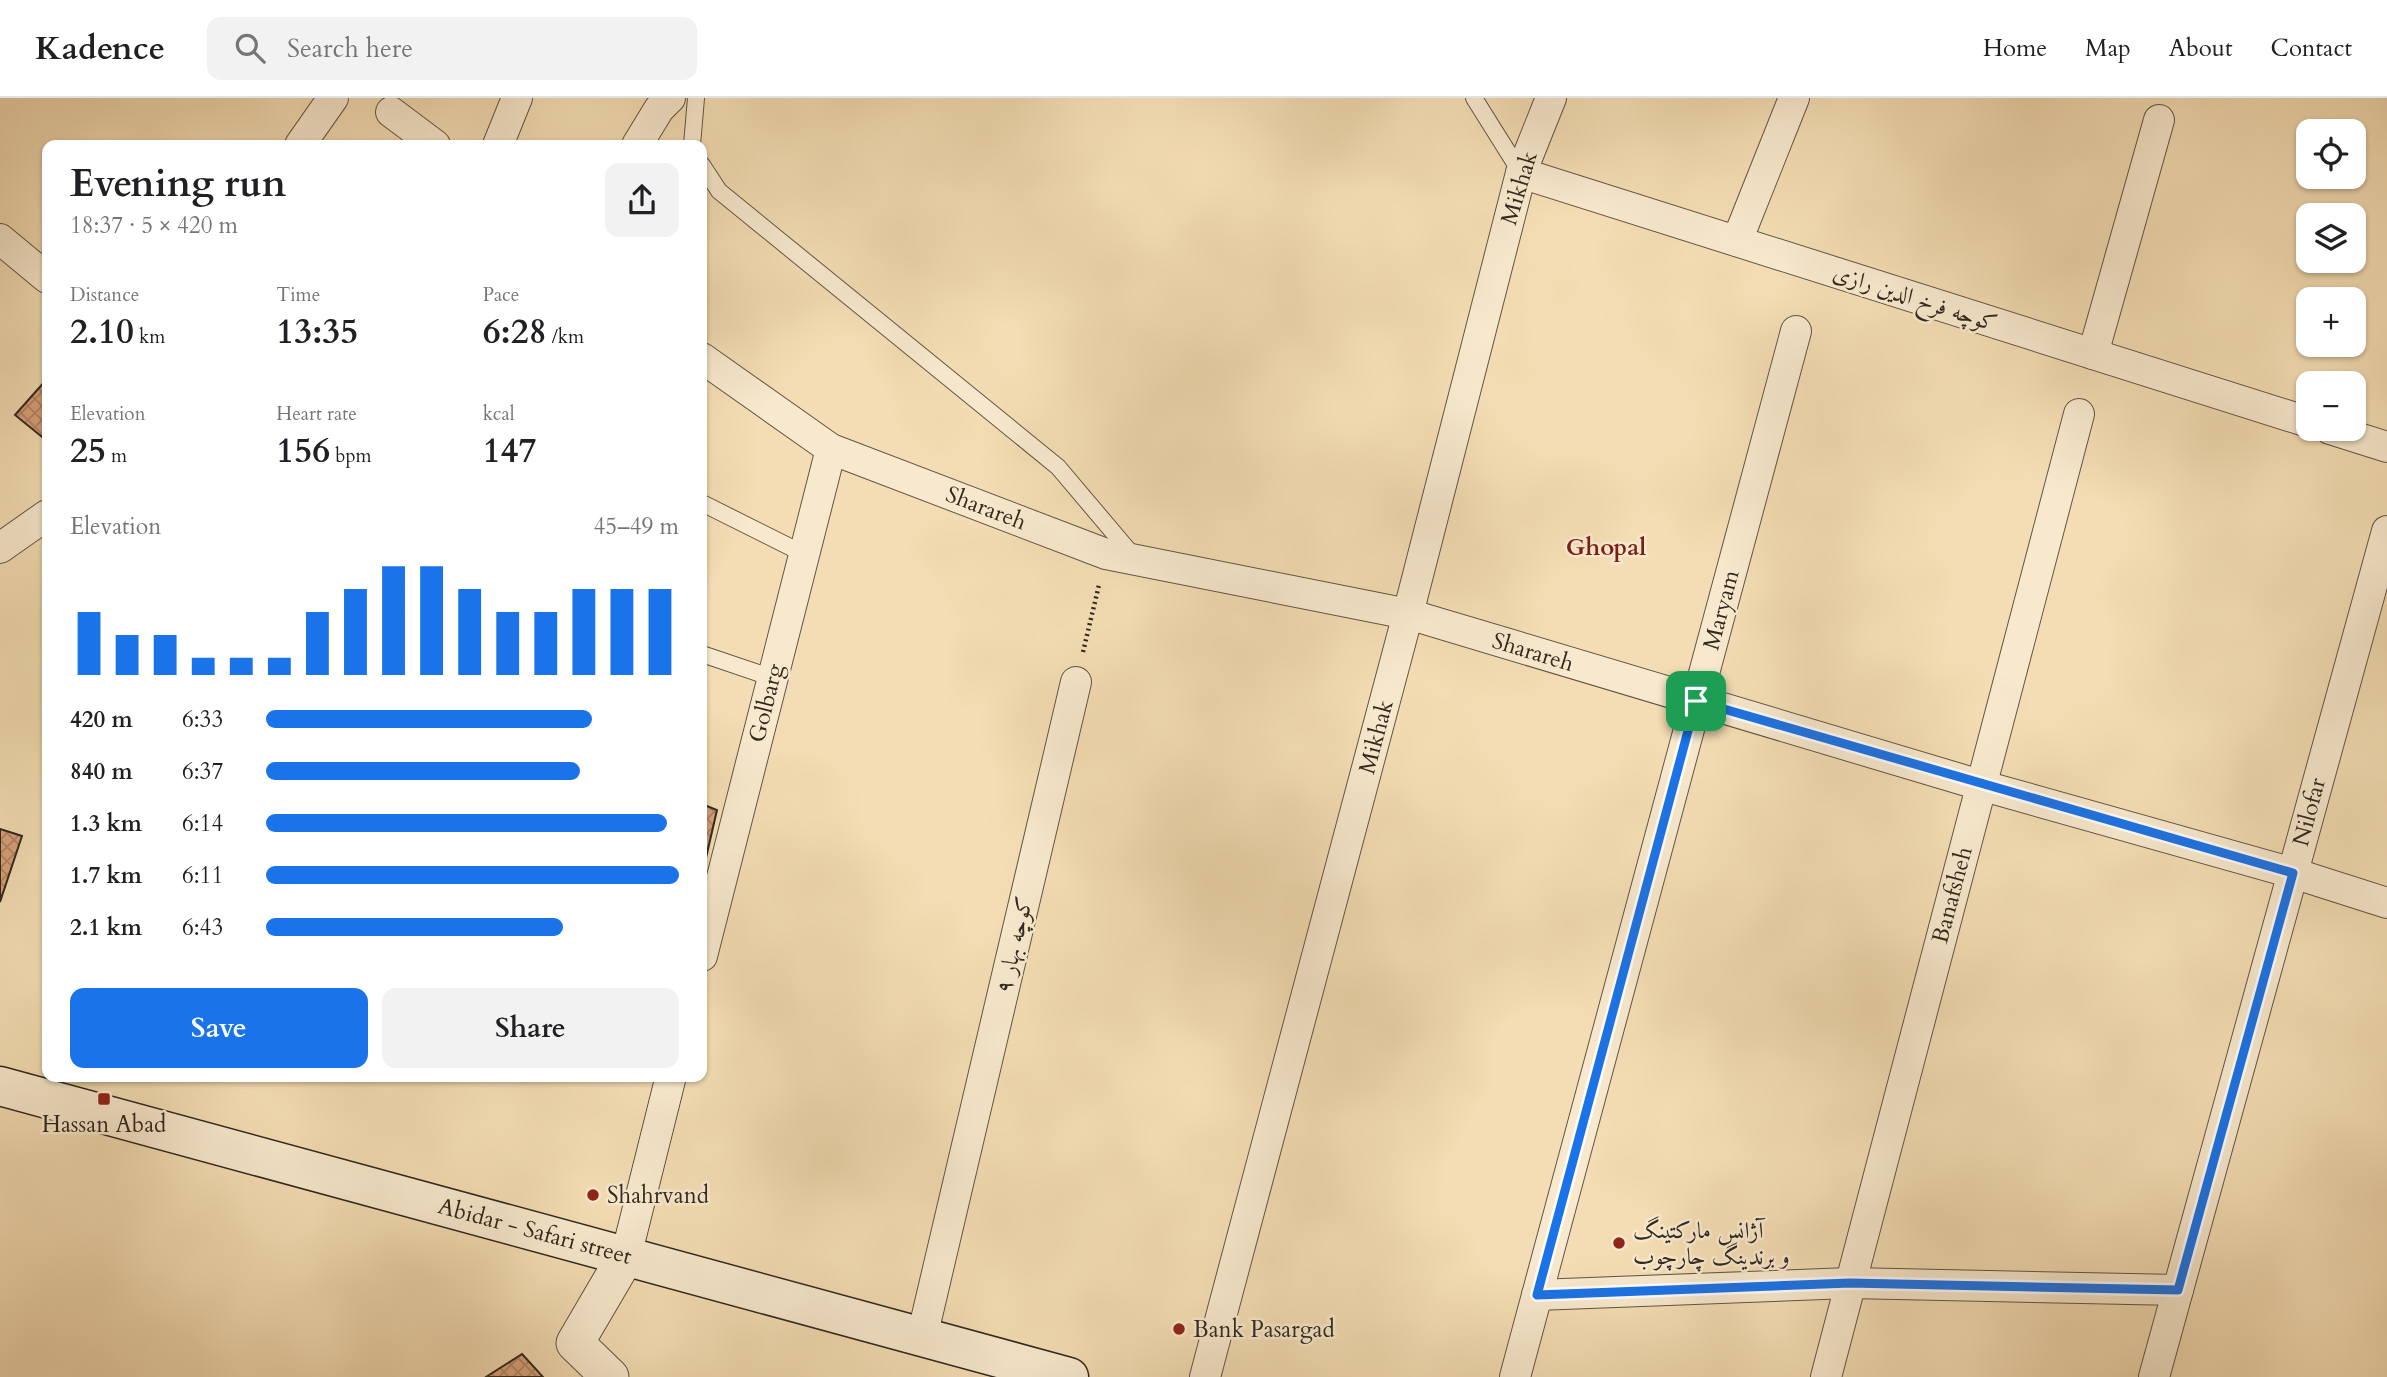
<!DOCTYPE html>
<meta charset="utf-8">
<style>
body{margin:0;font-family:Cardo,Amiri,serif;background:#f2f2f2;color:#202124;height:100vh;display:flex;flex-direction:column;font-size:26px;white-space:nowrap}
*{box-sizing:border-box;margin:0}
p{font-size:23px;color:#757577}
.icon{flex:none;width:38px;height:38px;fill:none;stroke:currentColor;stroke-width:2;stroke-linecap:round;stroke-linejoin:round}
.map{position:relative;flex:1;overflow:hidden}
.sheet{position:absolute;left:42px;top:42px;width:665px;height:942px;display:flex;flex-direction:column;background:#fff;border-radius:14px;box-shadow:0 2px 5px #0004}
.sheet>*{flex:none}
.buttons{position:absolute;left:2296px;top:21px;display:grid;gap:14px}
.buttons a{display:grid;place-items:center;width:70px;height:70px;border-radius:14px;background:#fff;box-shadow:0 2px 5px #0004;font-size:35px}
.pin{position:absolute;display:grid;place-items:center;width:60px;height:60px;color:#fff;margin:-30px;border-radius:14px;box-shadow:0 4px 10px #0006}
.round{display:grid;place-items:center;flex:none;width:74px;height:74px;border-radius:14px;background:#f2f2f2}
.head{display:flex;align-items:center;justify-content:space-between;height:119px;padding:0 28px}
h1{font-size:38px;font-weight:600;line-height:52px}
.stats{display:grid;grid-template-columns:repeat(3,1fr);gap:10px;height:119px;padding:7px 28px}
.stats div{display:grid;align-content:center}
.stats b{font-size:35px;font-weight:600}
.stats small{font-size:19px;font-weight:400}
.stats p{font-size:19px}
.chart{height:196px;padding:14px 28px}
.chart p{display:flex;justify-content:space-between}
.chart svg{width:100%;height:126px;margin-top:7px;stroke:#1a73e8;stroke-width:6}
.button{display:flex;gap:14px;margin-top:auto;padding:14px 28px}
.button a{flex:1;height:80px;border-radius:14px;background:#1a73e8;color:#fff;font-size:28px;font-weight:600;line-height:80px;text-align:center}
.button a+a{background:#f2f2f2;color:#202124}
ul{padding:0 28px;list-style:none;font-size:23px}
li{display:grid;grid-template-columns:112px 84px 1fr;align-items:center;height:52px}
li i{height:18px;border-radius:9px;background:#1a73e8}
header{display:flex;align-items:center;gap:42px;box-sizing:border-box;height:98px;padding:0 35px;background:#fff;border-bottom:2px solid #e0e0e0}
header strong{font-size:33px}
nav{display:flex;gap:38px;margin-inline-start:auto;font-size:24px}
.search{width:490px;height:63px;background:#f2f2f2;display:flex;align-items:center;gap:18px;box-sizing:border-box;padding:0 24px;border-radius:14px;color:#757577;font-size:26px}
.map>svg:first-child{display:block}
.building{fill:url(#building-cross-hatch);stroke:#31281f;stroke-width:2}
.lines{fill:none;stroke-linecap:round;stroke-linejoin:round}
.service-casing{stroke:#625544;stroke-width:18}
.minor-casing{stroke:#625544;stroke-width:32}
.tertiary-casing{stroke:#625544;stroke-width:39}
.secondary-casing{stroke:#31281f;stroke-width:41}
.path{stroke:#31281f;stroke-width:4.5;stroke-dasharray:2 3.5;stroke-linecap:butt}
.service{stroke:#f8e9ce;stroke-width:16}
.minor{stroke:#f8e9ce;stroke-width:30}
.tertiary{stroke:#f8e9ce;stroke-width:37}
.secondary{stroke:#f8e9ce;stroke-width:38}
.route-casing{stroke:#fff;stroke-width:14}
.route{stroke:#1a73e8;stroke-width:9}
.poi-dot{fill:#8f2418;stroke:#f8e9ce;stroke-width:2.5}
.labels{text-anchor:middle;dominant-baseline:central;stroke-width:5;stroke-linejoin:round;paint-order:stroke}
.street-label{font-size:23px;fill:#31281f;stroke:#f8e9ce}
.poi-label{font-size:23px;fill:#31281f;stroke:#f8e9ce;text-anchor:start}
.neighbourhood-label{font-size:24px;font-weight:bold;fill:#7a1f14;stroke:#f8e9ce}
</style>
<header>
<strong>Kadence</strong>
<div class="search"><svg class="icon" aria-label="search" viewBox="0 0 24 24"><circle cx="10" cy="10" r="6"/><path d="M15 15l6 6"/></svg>Search here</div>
<nav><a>Home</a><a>Map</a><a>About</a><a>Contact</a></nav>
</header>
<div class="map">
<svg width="2387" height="1279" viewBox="0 0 2387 1279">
<defs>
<pattern id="building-cross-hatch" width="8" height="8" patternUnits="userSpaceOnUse" patternTransform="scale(1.75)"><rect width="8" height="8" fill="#d9a37b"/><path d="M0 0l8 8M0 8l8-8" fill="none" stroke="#b18564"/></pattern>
</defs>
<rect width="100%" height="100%" fill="#f4ddb4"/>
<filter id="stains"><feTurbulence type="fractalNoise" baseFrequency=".00286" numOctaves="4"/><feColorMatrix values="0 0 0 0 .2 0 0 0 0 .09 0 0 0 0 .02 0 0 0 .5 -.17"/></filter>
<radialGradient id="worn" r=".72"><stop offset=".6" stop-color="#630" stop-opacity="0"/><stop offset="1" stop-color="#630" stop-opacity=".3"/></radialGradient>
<g class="building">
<polygon points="47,281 47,343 15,317"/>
<polygon points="702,706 717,712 702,777"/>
<polygon points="0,731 22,738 0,804"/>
<polygon points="522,1256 543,1279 486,1279"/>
</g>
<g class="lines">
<g class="service-casing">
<g id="service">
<polyline points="1474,0 1521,75"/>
<polyline points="692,47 696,0"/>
<polyline points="702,67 719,93 1058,369 1135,460"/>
<polyline points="702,405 804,456"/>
<polyline points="702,556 773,580"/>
</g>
</g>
<g class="minor-casing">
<g id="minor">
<polyline points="391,14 435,47"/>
<polyline points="300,47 333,0"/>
<polyline points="498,47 517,0"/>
<polyline points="637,47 659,11 670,0"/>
<polyline points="1521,75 2308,324"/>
<polyline points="0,141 47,180"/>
<polyline points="1737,143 1794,0"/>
<polyline points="2093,256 2159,22"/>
<polyline points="702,260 831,351 1106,456 1408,516 1980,687 2293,775 2387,805"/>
<polyline points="2330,331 2387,349"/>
<polyline points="0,450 47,417"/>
<polyline points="702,858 831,351"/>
<polyline points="626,1158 671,978"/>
<polyline points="1537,1197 1850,1185 2178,1192"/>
<polyline points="922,1239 1076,584"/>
<polyline points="1205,1279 1408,516 1521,75 1551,0"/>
<polyline points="1515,1279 1796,233"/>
<polyline points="1826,1279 2079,316"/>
<polyline points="2154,1279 2387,433"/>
</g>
</g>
<g class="tertiary-casing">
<polyline id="tertiary" points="610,1279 575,1245 626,1158"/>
</g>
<g class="secondary-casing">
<polyline id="secondary" points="0,988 1069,1279"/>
</g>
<polyline class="path" points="1083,554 1099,487"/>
<use href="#service" class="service"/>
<use href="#minor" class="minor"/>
<use href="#tertiary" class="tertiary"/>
<use href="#secondary" class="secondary"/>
</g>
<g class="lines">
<g class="route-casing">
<polygon id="route" points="1696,603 2293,775 2178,1192 1850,1185 1537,1197"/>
</g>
<use href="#route" class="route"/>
</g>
<g class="poi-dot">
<rect x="97" y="994" width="14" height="14" rx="3.5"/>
<circle cx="593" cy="1097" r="7"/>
<circle cx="1619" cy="1145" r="7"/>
<circle cx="1179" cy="1231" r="7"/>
</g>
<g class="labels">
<g class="street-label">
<text transform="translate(1519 90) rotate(-73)">Mikhak</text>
<text transform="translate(1915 200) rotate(18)">کوچه فرخ الدین رازی</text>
<text transform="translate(986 410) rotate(21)">Sharareh</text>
<text transform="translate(1721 512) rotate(-75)">Maryam</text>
<text transform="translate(1533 554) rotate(17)">Sharareh</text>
<text transform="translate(766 605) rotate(-76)">Golbarg</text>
<text transform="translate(1376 639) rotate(-75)">Mikhak</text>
<text transform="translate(2309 714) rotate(-75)">Nilofar</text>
<text transform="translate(1952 797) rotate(-75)">Banafsheh</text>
<text transform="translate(1014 847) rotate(-77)">کوچه بهار ۹</text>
<text transform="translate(535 1133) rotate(15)">Abidar - Safari street</text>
</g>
<g class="poi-label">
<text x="104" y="1026" text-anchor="middle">Hassan Abad</text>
<text x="607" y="1097">Shahrvand</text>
<text x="1633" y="1132">آژانس مارکتینگ<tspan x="1633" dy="26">و برندینگ چارچوب</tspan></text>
<text x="1193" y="1231">Bank Pasargad</text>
</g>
<g class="neighbourhood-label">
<text x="1606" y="449">Ghopal</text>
</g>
</g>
<rect width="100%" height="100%" filter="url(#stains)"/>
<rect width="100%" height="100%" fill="url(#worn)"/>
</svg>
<div class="buttons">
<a><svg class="icon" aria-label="locate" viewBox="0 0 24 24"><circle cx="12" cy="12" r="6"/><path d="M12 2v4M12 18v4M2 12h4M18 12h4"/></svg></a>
<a><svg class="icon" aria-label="layers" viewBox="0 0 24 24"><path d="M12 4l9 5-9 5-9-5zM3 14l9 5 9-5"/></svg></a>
<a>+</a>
<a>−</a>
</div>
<div class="pin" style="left:1696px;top:603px;background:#1e9e55"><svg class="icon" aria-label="arrive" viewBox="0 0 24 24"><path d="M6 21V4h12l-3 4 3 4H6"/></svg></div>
<section class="sheet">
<div class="head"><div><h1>Evening run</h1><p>18:37 · 5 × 420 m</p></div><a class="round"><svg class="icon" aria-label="share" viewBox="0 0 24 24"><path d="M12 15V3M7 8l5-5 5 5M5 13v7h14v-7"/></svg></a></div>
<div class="stats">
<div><p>Distance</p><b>2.10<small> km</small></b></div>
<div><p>Time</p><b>13:35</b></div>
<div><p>Pace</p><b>6:28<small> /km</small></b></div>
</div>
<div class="stats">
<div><p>Elevation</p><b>25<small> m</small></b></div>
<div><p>Heart rate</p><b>156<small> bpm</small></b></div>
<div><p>kcal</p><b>147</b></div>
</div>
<div class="chart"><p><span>Elevation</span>45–49 m</p>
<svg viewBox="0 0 160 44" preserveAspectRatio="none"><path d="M5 44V22M15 44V30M25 44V30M35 44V38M45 44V38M55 44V38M65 44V22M75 44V14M85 44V6M95 44V6M105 44V14M115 44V22M125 44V22M135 44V14M145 44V14M155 44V14"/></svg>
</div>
<ul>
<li><b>420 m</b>6:33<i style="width:79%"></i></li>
<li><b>840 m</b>6:37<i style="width:76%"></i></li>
<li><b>1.3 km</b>6:14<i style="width:97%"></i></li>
<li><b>1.7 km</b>6:11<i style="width:100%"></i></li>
<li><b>2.1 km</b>6:43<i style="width:72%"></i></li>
</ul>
<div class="button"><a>Save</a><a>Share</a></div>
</section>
</div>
